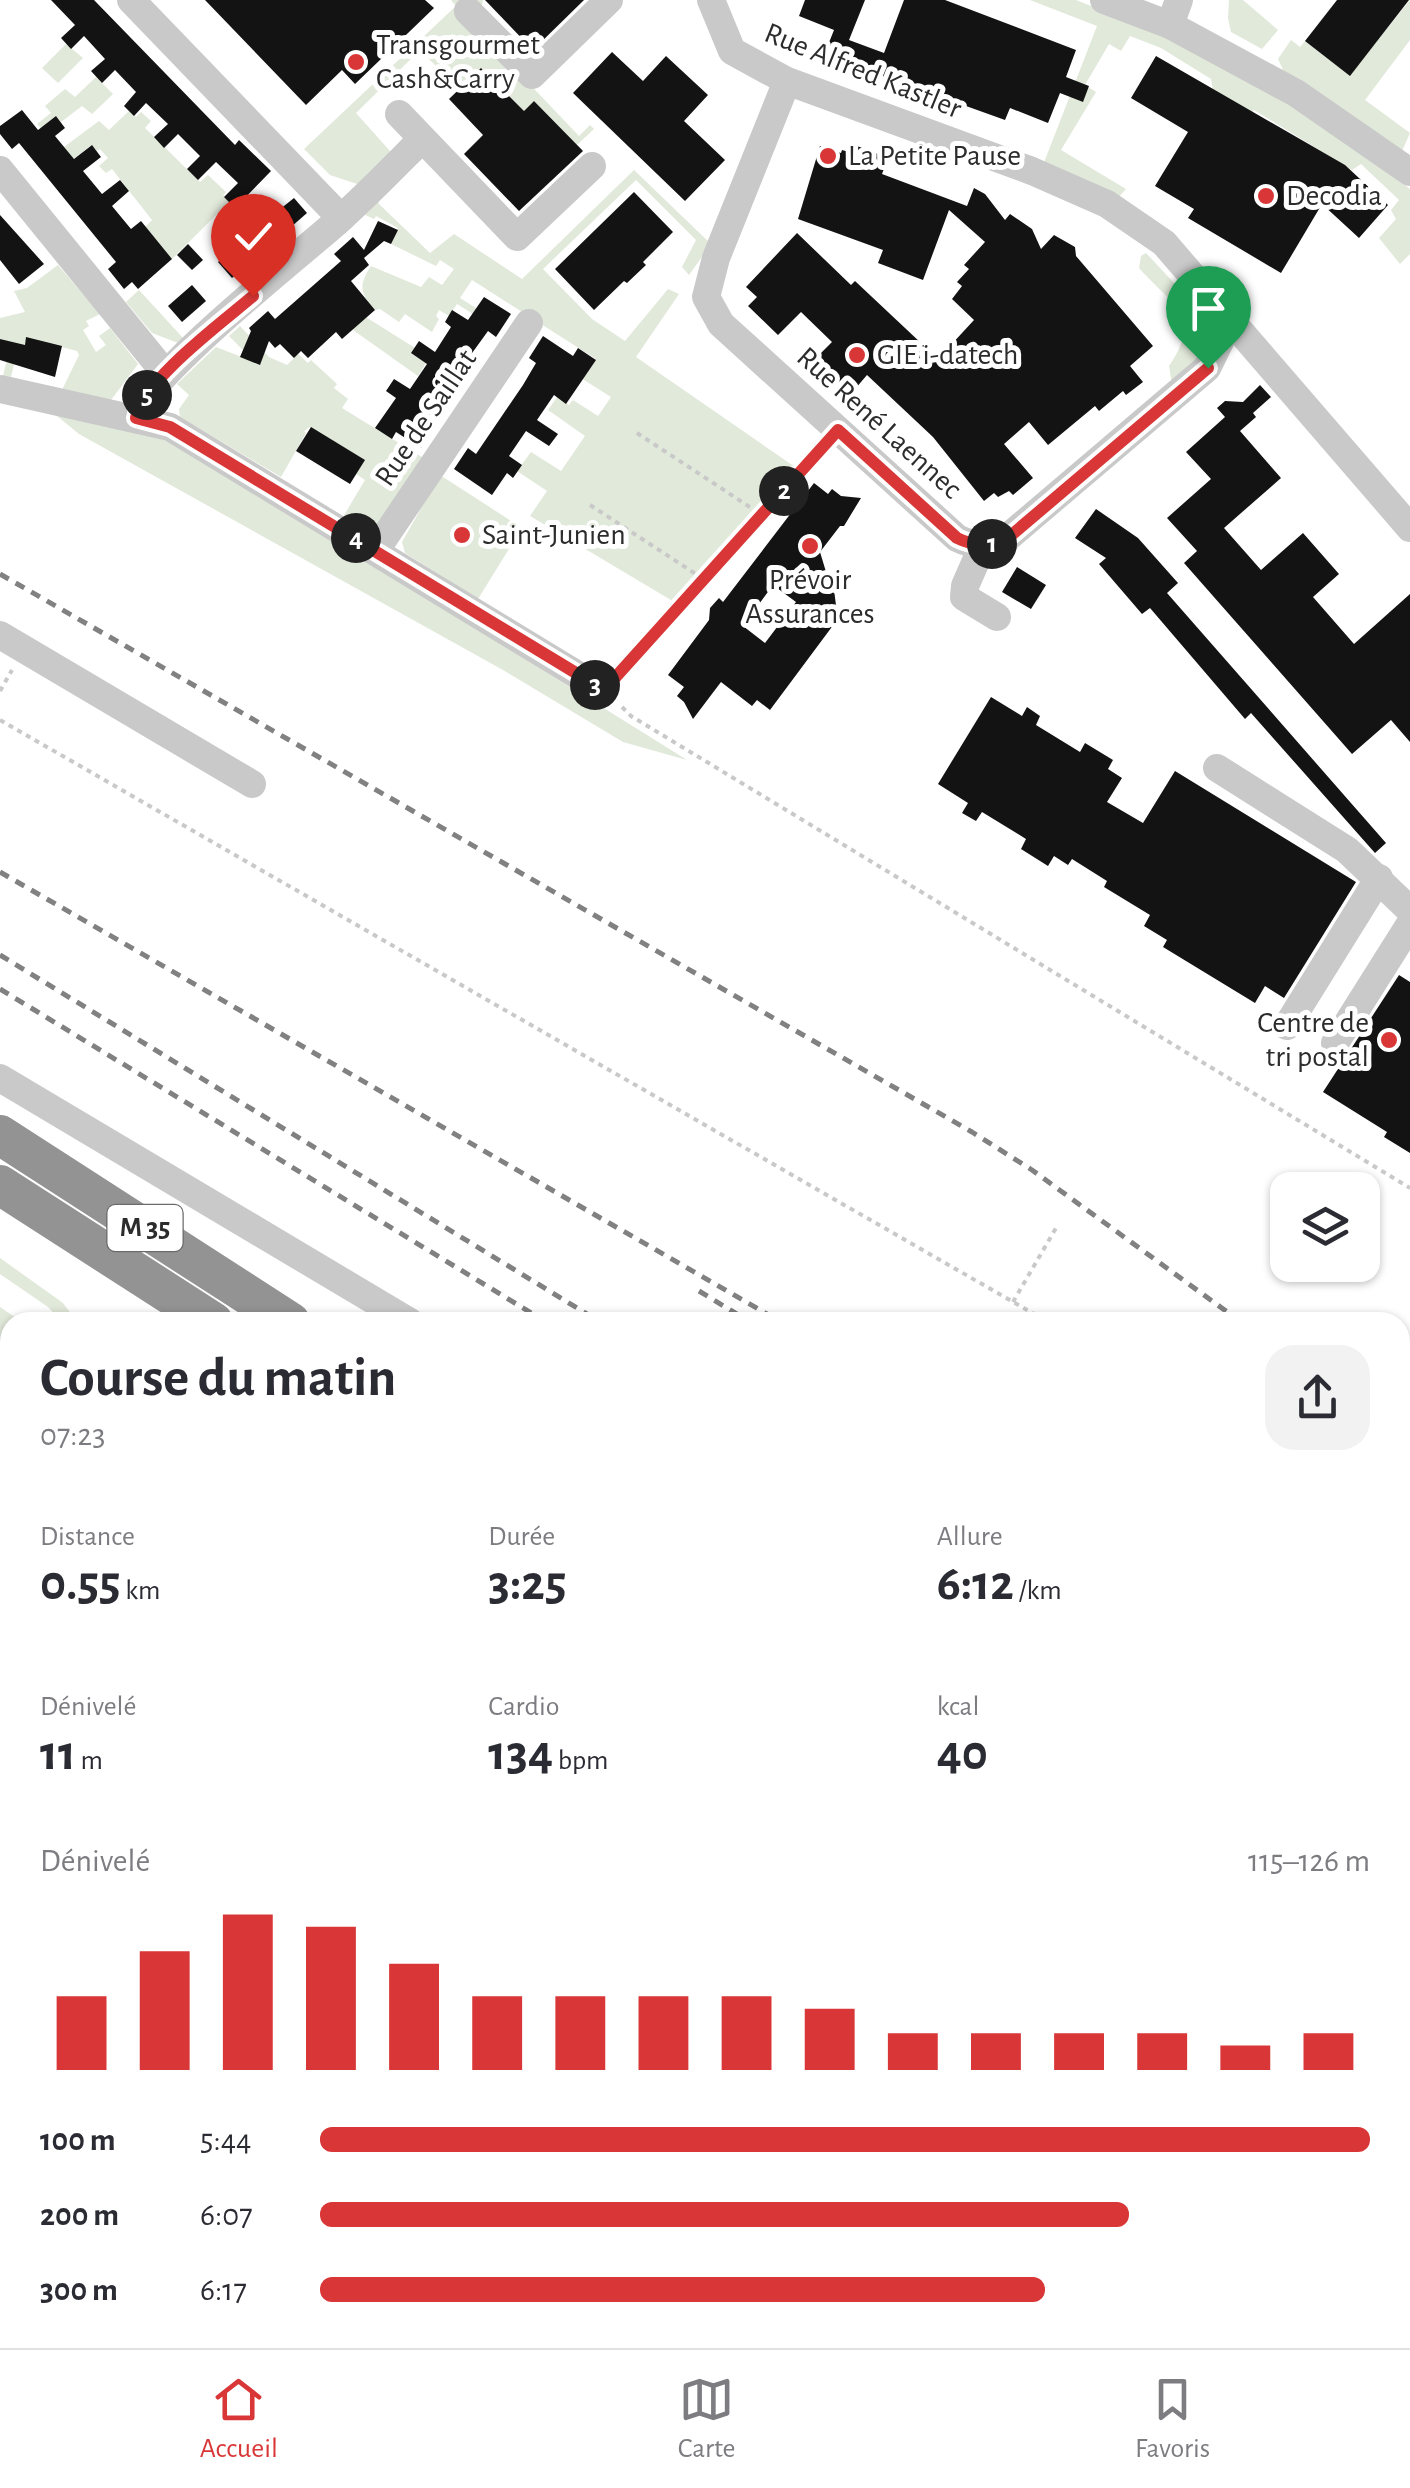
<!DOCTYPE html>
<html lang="fr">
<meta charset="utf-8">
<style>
body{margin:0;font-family:"Alegreya Sans",sans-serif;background:#f2f2f3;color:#2b2b33;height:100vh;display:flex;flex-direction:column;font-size:38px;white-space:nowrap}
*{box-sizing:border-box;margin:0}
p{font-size:32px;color:#7c7c81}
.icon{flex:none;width:55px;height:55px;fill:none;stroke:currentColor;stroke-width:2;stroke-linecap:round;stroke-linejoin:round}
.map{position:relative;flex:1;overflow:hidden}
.sheet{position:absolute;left:0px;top:1312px;width:1410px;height:1038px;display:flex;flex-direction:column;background:#fff;border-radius:30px 30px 0 0;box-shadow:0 2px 8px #0004}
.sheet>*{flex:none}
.buttons{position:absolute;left:1270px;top:1172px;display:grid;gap:20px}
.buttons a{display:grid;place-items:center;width:110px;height:110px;border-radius:20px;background:#fff;box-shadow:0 2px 8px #0004;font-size:50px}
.pin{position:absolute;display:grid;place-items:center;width:85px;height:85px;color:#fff;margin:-102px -42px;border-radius:50% 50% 50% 0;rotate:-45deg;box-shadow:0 0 10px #0007}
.pin .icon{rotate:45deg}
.km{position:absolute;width:50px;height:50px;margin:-25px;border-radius:50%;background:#222;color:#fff;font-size:28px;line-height:50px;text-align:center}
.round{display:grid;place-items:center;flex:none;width:105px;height:105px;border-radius:30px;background:#f2f2f3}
.overview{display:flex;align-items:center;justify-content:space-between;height:170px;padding:0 40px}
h1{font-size:55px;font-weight:600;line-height:75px}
.metrics{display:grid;grid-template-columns:repeat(3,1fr);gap:15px;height:170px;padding:10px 40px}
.metrics div{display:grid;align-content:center}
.metrics b{font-size:50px;font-weight:600}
.metrics small{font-size:28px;font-weight:400}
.metrics p{font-size:28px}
.chart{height:280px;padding:20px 40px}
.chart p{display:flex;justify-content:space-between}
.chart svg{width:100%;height:180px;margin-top:10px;stroke:#d93737;stroke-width:6}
ul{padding:0 40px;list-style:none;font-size:32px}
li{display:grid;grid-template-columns:160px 120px 1fr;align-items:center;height:75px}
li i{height:25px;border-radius:12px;background:#d93737}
.menu{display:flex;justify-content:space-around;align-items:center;height:140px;border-top:2px solid #e1e1e2;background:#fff;font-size:28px;color:#7c7c81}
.menu a{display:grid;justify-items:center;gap:5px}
.menu .active{color:#d93737}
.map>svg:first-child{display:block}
.green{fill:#e1e9da}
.building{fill:#131313;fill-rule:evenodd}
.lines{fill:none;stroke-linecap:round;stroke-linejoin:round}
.path{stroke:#c9c9c9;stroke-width:4;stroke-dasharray:5 5;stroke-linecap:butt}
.minor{stroke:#c9c9c9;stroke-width:28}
.highway{stroke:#939393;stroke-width:40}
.rail{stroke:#818181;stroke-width:5;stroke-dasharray:10 8;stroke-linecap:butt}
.route-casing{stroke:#fff;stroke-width:20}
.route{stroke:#d93737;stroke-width:12}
.poi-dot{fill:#d93737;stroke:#fff;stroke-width:4}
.labels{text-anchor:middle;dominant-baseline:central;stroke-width:10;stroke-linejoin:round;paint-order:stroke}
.shield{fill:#fff;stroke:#6b6b6b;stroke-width:2.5}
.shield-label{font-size:28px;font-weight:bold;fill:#2c2c2c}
.poi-label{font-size:30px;fill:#2c2c2c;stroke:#fff;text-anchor:start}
.street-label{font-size:30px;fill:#2c2c2c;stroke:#fff}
</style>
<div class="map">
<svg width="1410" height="2348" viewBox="0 0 1410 2348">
<rect width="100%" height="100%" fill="#fff"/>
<g class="green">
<polygon points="451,0 483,0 480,15 461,12 579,136 590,125 594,129 577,145 534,101 524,111 482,68 459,89 420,50 356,113 390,151 389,159 366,187 330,175 304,149 456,6"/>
<polygon points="1030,0 1076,0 1159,33 1300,110 1346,140 1410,189 1410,254 1400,264 1379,238 1396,219 1391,210 1399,200 1361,164 1352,170 1254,110 1251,113 1213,90 1211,79 1161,48 1130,36 1121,51 1109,44 1085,85 1096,92 1061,150 1126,189 1115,201 1043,165 1097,26"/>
<polygon points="1229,0 1243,0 1278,30 1262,49 1231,32 1228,18"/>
<polygon points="1410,0 1410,40 1365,100 1410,133 1402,151 1284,72 1278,59 1291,40 1300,47 1305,41 1350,75"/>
<polygon points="66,44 83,58 58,83 42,68"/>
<polygon points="96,77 113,94 92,114 82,106 61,122 56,116 41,128 37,124 51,113 45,106 65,89 75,97"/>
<polygon points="129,111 136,117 141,112 151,121 145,128 200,182 208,175 226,192 223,195 229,202 172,259 145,227 152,220 112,169 106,173 99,166 108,158 100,149 97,151 91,145 74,159 64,147 99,121 109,130"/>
<path d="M634,170L711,244L689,275L682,267L696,240L636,180L543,269L592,319L625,341L668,289L679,294L636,357L795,467L681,606L530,516L547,491L517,471L531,452L561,471L585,436L548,410L557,397L569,405L573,400L598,416L611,397L573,373L596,359L472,280L460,298L476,308L473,314L457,304L449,316L439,310L436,316L439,319L432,332L405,314L399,322L380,309L375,310C360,293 358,286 371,266L421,287L429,277L442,285L454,269L440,260L436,266L391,244L398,228L376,216L374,219L361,213L377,198L379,204L430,253L454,234L522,279Z"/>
<path d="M1146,253L1204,315L1203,360L1172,384L1169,366C1203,317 1172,305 1139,268L1141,256Z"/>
<polygon points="58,265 100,314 86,321 89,326 83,330 96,352 106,345 99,336 110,328 138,364 111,400 62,390 79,355 77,351 27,338 24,349 18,348 11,377 3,376 11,342 0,339 0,318 25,312 14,291 27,288"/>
<polygon points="139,290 183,338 178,343 152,333 126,302"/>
<polygon points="361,314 415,348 412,354 426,363 418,376 353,330 350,327"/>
<polygon points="240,326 269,357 287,365 298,354 308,363 311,360 337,384 334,388 348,399 342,408 425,459 379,523 361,528 343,517 365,480 356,474 364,460 310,427 304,431 306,433 281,477 180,417 179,409 189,395 177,384 216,347 260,364 262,357 243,350 229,336"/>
<polygon points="51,411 173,439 687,760 623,742 503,670 79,434"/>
<polygon points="440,475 522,528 478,599 405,553 402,542"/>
<polygon points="0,1258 63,1303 77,1322 62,1322 48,1307 0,1274"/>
<polygon points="0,1307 22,1322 10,1322 10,1477 0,1491"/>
<polygon points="10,1588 10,1772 0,1786 0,1603"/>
<polygon points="10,1895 10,1966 7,1969 0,1965 0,1912"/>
</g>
<g class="building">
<polygon points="51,0 94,0 235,145 239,140 271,171 235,208 224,197 238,183 216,162 198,180 187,169 200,156 178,134 164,148 154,137 168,124 146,103 134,116 124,106 136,92 115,70 102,83 91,71 105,59 84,36 71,49 61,38 75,25"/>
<polygon points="205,0 425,0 434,8 355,84 342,70 306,105"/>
<polygon points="485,0 584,0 533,50"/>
<polygon points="805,0 865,0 849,40 884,53 904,0 945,0 1076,50 1066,77 1089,86 1083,102 1060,93 1048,123 1010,108 1005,120 824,55 834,30 799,16"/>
<polygon points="1337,0 1409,0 1350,76 1305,41"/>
<polygon points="612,52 643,81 666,56 708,95 684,121 725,160 685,201 573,93"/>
<polygon points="1156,56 1345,165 1388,205 1359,238 1322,204 1281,273 1188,218 1194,209 1155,186 1188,132 1131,98"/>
<polygon points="481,68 524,111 534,101 583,151 519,211 464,154 483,135 449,99"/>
<polygon points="22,110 38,130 56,116 65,128 55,136 74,159 92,145 101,157 83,171 102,194 120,180 129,191 112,206 131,229 141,221 172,259 138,289 132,282 124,289 108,269 116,262 19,143 12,149 0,134 0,126"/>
<polygon points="852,144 888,158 882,174 967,206 974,188 985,194 1005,220 1010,214 1032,229 1041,249 1054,235 1075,247 1076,256 1153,346 1130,366 1143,382 1126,395 1123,391 1099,411 1095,406 1048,445 1029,422 1004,444 1033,478 1013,495 1009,491 998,497 994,493 984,501 933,437 867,375 849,396 812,362 832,342 801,312 778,335 748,306 757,297 746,287 797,233 851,285 855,281 938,359 974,320 952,299 962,286 957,282 969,269 964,265 985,242 949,210 923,280 878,263 883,250 798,219 820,146 841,153 842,150 849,152"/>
<polygon points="634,192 673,232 643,262 646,265 627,283 624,281 594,310 555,269"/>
<polygon points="294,198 307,213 283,234 269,218"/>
<polygon points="244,205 258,221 246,231 233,215"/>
<polygon points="0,215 44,264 19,284 0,260"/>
<polygon points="378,221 398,230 391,244 384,241 364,258 369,265 351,281 375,310 342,339 336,332 308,358 301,351 294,358 280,344 275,348 269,341 260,365 240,357 251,331 249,328 268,311 275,319 341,261 334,254 353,237 364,250"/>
<polygon points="242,241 256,257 232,278 218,262"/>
<polygon points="188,244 203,260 192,270 177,255"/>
<polygon points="192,285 206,301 182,322 168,306"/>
<polygon points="484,297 511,314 496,337 488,331 462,367 428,422 435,427 421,448 396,432 392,439 375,428 396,398 386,391 394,379 410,389 427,364 411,353 419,341 435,352 451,327 445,322 452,310 468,320"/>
<polygon points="543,336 573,356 578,348 596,360 566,404 554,395 537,420 558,434 549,446 526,431 509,456 522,465 513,478 507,473 492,495 454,469 468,448 476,454 523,385 536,363 529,358"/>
<polygon points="26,337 62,346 55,377 0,360 0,339 25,345"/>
<polygon points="1260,385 1271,397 1253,413 1256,417 1240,431 1281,478 1224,528 1261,570 1303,533 1339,574 1313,597 1354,644 1410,594 1410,742 1391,720 1352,754 1184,563 1197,551 1167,518 1211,479 1186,452 1225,417 1217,408 1225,401 1243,402"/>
<polygon points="311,427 365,460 350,484 296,451"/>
<path d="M814,483L828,494L832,489L841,496L861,498L844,526H840L820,552L830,585L833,582L837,613L840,616L770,710L757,700L752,706L721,682L693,719L684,702L677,696L684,687L668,675L709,620L710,608L719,598L723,602ZM773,585L796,602L765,643L743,626Z"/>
<polygon points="1096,509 1138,538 1178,583 1167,593 1386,843 1375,853 1251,713 1245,719 1150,608 1142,614 1099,564 1106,558 1075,538"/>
<polygon points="1017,567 1046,585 1031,609 1002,592"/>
<polygon points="991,697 1022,716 1027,707 1040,716 1036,725 1080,752 1085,743 1113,760 1108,769 1122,778 1107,802 1143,823 1175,771 1356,882 1284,998 1265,986 1255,1003 1163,947 1167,940 1144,926 1150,915 1104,887 1107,881 1072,859 1068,865 1054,856 1048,866 1021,849 1026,839 982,812 976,821 962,813 968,803 938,784"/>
<polygon points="1399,975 1410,982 1410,1153 1384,1137 1387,1132 1323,1092"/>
</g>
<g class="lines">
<g class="path">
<polyline points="637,433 762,515"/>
<polyline points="590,505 705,580"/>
<polyline points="618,675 822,448"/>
<polyline points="0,691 12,670"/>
<polyline points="622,707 631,716 1410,1188"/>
<polyline points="0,720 1048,1322"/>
<polyline points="1013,1302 1056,1228"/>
<polyline points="0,1817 10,1822"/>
</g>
<g class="minor">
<polyline points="131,0 341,218"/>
<polyline points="711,0 732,51 787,81 1032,171 1107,204 1164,243 1410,528"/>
<polyline points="1104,0 1170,25"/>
<polyline points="1179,0 1170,25 1296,93 1410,172"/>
<polyline points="468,11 532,75 609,0"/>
<path d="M787,81L716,258L706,297L721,324L957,538C975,547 988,545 1007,538L1207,368L1231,319"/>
<polyline points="399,114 517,237 592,166"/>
<polyline points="0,170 165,373"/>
<polyline points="0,389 170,427 604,691"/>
<path d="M136,418C143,378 301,254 339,220C368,194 395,166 422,139"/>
<polyline points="983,545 965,586 964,597 997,617"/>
<polyline points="376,550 529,323"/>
<polyline points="0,635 252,784"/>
<polyline points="1217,768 1347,850 1410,910"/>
<polyline points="1287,1026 1379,878"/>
<polyline points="1335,1043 1410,924"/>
<polyline points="0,1078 410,1322"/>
<polyline points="0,1868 10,1849"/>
<polyline points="1400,1897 1410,1887"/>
<polyline points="1400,1929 1410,1919"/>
<polyline points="0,2015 10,1997"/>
<polyline points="1400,2284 1405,2289 1410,2304"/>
<polyline points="718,2340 727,2348"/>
<polyline points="287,2348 291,2340"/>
<polyline points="915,2348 922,2340"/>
<polyline points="958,2348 964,2340"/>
<polyline points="989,2348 995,2340"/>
<polyline points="1032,2348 1036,2340"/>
<polyline points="1198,2348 1198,2340"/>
<polyline points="1320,2348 1320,2340"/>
<polyline points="1410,2348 1410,2337"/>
</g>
<g class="highway">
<polyline points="0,1135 290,1322"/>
<polyline points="0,1185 213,1322"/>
<polyline points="1400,1991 1410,2001"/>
<polyline points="1400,2084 1410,2091"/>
<polyline points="1400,2135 1410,2142"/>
<polyline points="1400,2182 1410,2189"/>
<polyline points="1400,2220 1410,2227"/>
</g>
<g class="rail">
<polyline points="0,574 972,1132 1032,1170 1241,1322"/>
<polyline points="0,872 781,1322"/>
<polyline points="0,955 600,1322"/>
<polyline points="0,989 546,1322"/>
<polyline points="699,1291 750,1322"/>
<polyline points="1400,1431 1410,1437"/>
<polyline points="1400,1648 1410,1651"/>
<polyline points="1400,1707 1410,1712"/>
<polyline points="1400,1824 1410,1830"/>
<polyline points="1400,1857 1410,1863"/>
</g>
</g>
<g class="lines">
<g class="route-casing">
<path id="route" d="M253,296C224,321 142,381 136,418L170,427L604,690L838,430L957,538C975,547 988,545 1008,538L1208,368"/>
</g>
<use href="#route" class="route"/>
</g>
<g class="poi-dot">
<circle cx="356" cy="62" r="10"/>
<circle cx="828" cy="156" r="10"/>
<circle cx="1266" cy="196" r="10"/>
<circle cx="857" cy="355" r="10"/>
<circle cx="462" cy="535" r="10"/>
<circle cx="810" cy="546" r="10"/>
<circle cx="1389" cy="1040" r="10"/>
</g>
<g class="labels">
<rect class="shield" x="107.5" y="1205" width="75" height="46" rx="8"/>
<g class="shield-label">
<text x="145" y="1228">M 35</text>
</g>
<g class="poi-label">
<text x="376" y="45">Transgourmet<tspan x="376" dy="34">Cash&amp;Carry</tspan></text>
<text x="848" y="156">La Petite Pause</text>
<text x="1286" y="196">Decodia</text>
<text x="877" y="355">GIE i-datech</text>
<text x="482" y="535">Saint-Junien</text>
<text x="810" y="580" text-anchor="middle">Prévoir<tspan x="810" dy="34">Assurances</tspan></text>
<text x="1369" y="1023" text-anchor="end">Centre de<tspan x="1369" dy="34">tri postal</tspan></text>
</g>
<g class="street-label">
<text transform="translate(863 71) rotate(22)">Rue Alfred Kastler</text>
<text transform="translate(426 418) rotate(-56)">Rue de Saillat</text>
<text transform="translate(879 423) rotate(42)">Rue René Laennec</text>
</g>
</g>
</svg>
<div class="buttons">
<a><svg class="icon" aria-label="layers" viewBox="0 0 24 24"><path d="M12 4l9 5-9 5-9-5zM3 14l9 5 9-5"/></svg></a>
</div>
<div class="pin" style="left:1208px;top:368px;background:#1e9e55"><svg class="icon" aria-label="arrive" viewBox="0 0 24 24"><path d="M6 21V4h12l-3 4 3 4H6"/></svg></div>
<div class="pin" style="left:253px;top:296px;background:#d93025"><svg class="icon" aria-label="check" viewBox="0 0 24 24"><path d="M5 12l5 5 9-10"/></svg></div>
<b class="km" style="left:992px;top:544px">1</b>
<b class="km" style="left:784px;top:491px">2</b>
<b class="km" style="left:595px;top:685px">3</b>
<b class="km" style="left:356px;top:538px">4</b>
<b class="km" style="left:147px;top:395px">5</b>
<section class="sheet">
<div class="overview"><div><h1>Course du matin</h1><p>07:23</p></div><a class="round"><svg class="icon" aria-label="share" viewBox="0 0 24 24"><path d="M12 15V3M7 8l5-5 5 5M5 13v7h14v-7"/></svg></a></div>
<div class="metrics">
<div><p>Distance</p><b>0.55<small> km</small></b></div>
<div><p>Durée</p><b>3:25</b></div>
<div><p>Allure</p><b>6:12<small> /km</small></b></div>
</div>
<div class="metrics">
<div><p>Dénivelé</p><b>11<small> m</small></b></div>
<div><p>Cardio</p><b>134<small> bpm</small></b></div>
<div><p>kcal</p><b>40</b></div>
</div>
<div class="chart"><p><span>Dénivelé</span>115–126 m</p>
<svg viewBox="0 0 160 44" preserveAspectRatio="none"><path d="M5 44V26M15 44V15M25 44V6M35 44V9M45 44V18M55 44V26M65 44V26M75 44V26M85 44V26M95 44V29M105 44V35M115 44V35M125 44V35M135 44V35M145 44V38M155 44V35"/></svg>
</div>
<ul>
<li><b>100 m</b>5:44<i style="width:100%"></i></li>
<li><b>200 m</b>6:07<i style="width:77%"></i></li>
<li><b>300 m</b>6:17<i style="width:69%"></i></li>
</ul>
</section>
</div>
<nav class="menu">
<a class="active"><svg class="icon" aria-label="home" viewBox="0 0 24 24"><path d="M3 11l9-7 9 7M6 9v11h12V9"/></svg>Accueil</a>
<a><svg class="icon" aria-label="map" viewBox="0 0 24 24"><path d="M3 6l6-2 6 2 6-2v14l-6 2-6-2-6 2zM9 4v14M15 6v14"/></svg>Carte</a>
<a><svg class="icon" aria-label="saved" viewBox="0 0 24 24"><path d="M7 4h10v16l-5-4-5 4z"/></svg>Favoris</a>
</nav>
